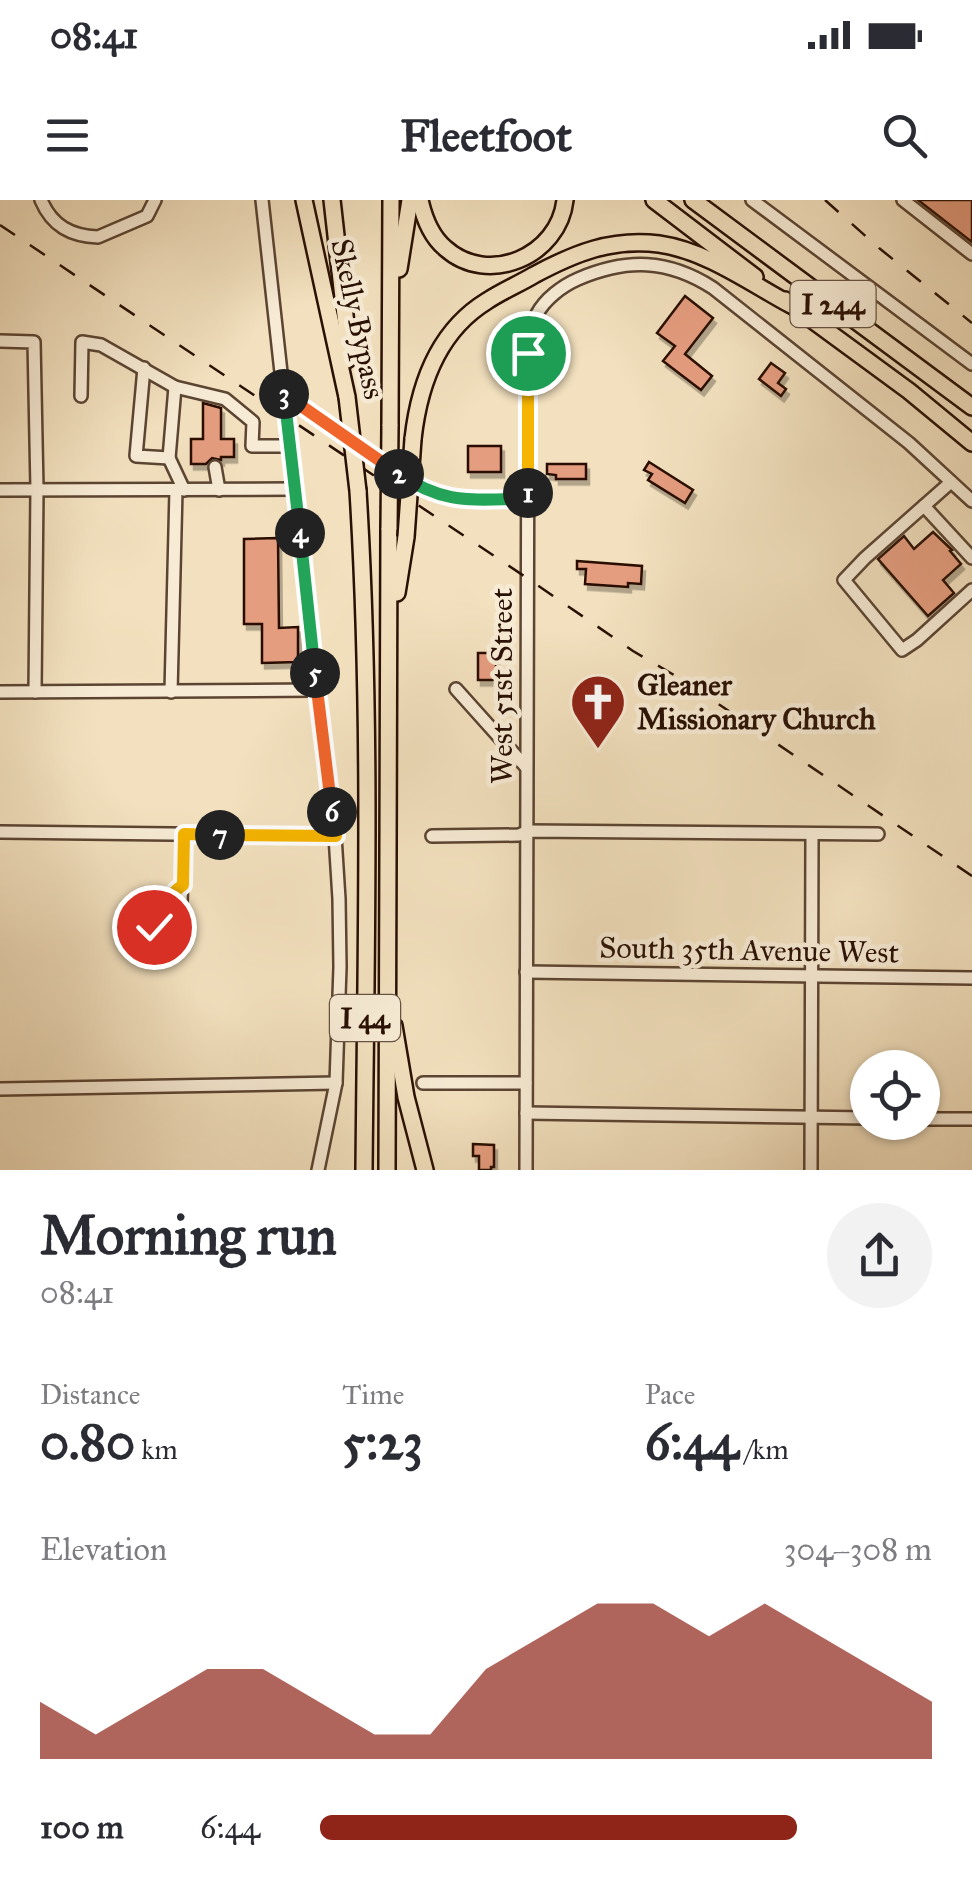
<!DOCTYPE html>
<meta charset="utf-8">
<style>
body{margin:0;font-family:"IM FELL Great Primer",serif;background:#f2f2f3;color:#2b2b33;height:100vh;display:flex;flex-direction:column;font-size:38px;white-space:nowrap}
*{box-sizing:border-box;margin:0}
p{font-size:32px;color:#7c7c81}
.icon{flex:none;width:55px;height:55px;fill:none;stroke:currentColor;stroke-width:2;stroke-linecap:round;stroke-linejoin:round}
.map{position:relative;height:970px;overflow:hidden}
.side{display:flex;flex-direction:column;background:#fff;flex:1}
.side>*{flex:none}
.fabs{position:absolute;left:850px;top:850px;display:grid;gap:20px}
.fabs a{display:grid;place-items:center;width:90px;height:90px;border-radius:50%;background:#fff;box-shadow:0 2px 8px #0004;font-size:50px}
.pin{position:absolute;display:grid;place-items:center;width:85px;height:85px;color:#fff;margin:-42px;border:5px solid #fff;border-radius:50%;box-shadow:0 2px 10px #0007}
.km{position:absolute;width:50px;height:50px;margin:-25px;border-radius:50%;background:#222;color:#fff;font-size:28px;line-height:50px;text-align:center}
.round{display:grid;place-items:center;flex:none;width:105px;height:105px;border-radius:52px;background:#f2f2f3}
.head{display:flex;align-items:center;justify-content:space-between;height:170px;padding:0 40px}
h1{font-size:55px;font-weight:700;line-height:75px}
.stats{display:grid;grid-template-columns:repeat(3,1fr);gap:15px;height:170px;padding:10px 40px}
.stats div{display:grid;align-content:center}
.stats b{font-size:50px;font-weight:700}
.stats small{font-size:28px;font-weight:400}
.stats p{font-size:28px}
.chart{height:280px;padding:20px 40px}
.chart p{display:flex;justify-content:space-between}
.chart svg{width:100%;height:180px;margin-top:10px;fill:#8f2418;opacity:.7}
ul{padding:0 40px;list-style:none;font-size:32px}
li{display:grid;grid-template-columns:160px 120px 1fr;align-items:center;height:75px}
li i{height:25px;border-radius:12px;background:#8f2418}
.status{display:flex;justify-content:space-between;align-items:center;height:70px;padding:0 50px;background:#fff;direction:ltr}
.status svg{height:28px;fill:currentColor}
header{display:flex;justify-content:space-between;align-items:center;height:130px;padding:0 40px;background:#fff;font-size:45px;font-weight:700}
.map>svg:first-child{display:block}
.building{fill:#e59d7f;stroke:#291004;stroke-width:2.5;filter:url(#shadow)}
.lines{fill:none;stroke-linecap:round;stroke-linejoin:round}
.minor-casing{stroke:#5b4432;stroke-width:16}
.highway-casing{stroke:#291004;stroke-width:20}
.minor{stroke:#f7ebd5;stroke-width:11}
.highway{stroke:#f2e0be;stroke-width:15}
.rail{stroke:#291004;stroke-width:2.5;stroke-dasharray:18 18;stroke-linecap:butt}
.highway-bridge-casing{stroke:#291004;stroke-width:20;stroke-linecap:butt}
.highway-bridge{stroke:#f2e0be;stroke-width:15}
.split-1-casing{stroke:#fff;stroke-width:20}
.split-2-casing{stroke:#fff;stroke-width:20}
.split-3-casing{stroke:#fff;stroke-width:20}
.split-4-casing{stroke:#fff;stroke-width:20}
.split-5-casing{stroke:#fff;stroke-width:20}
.split-6-casing{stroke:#fff;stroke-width:20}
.split-7-casing{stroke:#fff;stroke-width:20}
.split-8-casing{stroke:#fff;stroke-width:20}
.split-1{stroke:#f5b400;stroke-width:12}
.split-2{stroke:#22a559;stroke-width:12}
.split-3{stroke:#f0652b;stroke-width:12}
.split-4{stroke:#22a559;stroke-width:12}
.split-5{stroke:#22a559;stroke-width:12}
.split-6{stroke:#f0652b;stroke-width:12}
.split-7{stroke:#f5b400;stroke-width:12}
.split-8{stroke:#f5b400;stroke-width:12}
.labels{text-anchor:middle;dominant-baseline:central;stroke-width:9;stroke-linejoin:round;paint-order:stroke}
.shield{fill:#f7ebd5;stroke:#675243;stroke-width:2.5}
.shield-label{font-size:28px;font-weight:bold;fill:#291004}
.street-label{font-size:30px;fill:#291004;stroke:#f7ebd5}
.poi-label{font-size:30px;font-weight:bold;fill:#291004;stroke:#f7ebd5;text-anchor:start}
</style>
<div class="status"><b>08:41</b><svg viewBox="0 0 49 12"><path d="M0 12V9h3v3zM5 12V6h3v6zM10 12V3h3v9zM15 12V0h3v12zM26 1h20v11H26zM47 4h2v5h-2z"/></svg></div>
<header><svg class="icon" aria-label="menu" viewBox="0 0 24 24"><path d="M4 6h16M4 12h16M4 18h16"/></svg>Fleetfoot<svg class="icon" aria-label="search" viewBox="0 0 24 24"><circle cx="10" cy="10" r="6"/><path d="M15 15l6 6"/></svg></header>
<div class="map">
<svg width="972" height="970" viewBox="0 0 972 970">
<defs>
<filter id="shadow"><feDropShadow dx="3" dy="5.5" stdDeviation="0" flood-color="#0004"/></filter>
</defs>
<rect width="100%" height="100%" fill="#f2e0be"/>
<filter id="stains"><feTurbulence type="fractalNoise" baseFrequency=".002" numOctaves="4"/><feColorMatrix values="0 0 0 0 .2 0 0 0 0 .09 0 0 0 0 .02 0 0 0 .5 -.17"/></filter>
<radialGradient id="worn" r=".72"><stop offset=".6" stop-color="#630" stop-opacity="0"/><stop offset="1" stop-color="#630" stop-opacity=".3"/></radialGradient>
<g class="building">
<polygon points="918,0 972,0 972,42"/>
<polygon points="685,96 713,118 685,154 712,176 701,190 663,161 675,146 657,133"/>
<polygon points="771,163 785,173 778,183 786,189 781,196 759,179"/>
<polygon points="203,203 221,208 221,239 234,239 234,257 221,257 221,260 212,258 206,264 191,264 191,239 203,239"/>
<rect x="468" y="246" width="33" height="26"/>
<polygon points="649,262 693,290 685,303 648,280 652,274 644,270"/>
<polygon points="547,264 586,264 586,279 556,279 556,275 547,274"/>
<polygon points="933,332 952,350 950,351 961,364 943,380 954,393 928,416 878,359 904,336 914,349"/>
<polygon points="278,338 279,428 298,427 298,462 262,463 262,424 244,424 244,339"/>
<polygon points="577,361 642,366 641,384 628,383 628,387 585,384 586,369 577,369"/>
<rect x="478" y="453" width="18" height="27"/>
<polygon points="473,944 494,945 494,967 491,967 491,970 479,970 479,956 473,956"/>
</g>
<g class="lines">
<g class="minor-casing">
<g id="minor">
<path d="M41,0C52,26 71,36 98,37L147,16L155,0"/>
<polyline points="262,0 316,490 335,636 339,699 340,767 336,883 318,970"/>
<polyline points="752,0 972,164"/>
<polyline points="903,0 972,54"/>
<polyline points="0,141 34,142 37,289 35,492"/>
<polyline points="144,168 136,256 169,258 175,187"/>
<path d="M284,194L419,287C453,303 491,299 528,299"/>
<polyline points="81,196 82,142 101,145 175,187 225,199 253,222 252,246 291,246"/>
<polyline points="169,258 184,290"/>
<polyline points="215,267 219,290"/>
<polyline points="951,282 865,358 844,380 902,450 917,440 972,390"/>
<polyline points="0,290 295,289"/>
<polyline points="924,306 972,358"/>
<polyline points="456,489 526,567"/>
<polyline points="0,492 316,490"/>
<polyline points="171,492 176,290"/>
<polyline points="0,632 335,636"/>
<polyline points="432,636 519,635 528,631 878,634"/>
<path d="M181,688L177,689L154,721V727C162,737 175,737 180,724L184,635"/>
<polyline points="526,772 972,778"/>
<polyline points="423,883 526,883"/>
<polyline points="0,889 336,883"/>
<polyline points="526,913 868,918"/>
<polyline points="922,919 972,919"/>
<path d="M526,970L528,153C529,140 530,126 537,114C545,99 562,86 578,79C627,58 668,59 713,88L909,243L972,301"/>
<polyline points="811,970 812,634"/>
</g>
</g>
<g class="highway-casing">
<g id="highway">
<polyline points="304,0 347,197"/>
<polyline points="332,0 347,133 347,160"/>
<path d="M420,0C424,18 431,36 445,48C488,87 559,56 565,0"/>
<polyline points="654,0 755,77"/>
<polyline points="693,0 972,207"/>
<polyline points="399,69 410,0"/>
<polyline points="785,100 909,191 972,243"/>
<polyline points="390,226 391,0"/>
<path d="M413,239C419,185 438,131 487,101C502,91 519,84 534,75C575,53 612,38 659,44C707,51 750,83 791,105"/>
<path d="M358,291C372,517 366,744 364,970"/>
<polyline points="397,393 406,337"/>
<polyline points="394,826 406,897 425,970"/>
<polyline points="387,970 389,328"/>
</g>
</g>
<use href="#minor" class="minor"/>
<use href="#highway" class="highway"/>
<g class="rail">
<polyline points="825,0 879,48 972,123"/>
<polyline points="0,25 527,378 633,451 686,482 972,676"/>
</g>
<g class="highway-bridge-casing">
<g id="highway-bridge">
<polyline points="347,197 358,291"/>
<polyline points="389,328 390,226"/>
<polyline points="406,337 413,239"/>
</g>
</g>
<use href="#highway-bridge" class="highway-bridge"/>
</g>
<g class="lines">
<g class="split-1-casing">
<polyline id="split-1" points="528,293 528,153"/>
</g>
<g class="split-2-casing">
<path id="split-2" d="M399,274C446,306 474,299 528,299V293"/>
</g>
<g class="split-3-casing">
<polyline id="split-3" points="284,194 399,274"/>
</g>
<g class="split-4-casing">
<polyline id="split-4" points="284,194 300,333"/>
</g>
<g class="split-5-casing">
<polyline id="split-5" points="300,333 315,473"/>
</g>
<g class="split-6-casing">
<polyline id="split-6" points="315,473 332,612"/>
</g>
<g class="split-7-casing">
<polyline id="split-7" points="220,635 336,636 332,612"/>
</g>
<g class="split-8-casing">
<path id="split-8" d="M154,727C156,712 171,693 183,685L184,634L220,635"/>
</g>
<use href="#split-1" class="split-1"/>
<use href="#split-2" class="split-2"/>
<use href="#split-3" class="split-3"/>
<use href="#split-4" class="split-4"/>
<use href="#split-5" class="split-5"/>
<use href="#split-6" class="split-6"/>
<use href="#split-7" class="split-7"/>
<use href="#split-8" class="split-8"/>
</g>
<defs>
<g id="church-pin" transform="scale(2.875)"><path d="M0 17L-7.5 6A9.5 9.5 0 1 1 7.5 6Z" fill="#8f2418" stroke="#f7ebd5"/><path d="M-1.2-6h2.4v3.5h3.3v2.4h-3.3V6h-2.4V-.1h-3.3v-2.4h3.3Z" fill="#fff"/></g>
</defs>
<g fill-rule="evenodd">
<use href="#church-pin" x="598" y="502"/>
</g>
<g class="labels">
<g class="shield">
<rect x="790.5" y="81" width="85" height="46" rx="8"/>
<rect x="330" y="795" width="70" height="46" rx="8"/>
</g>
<g class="shield-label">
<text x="833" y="104">I 244</text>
<text x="365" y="818">I 44</text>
</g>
<g class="street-label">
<text transform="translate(358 119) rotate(78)">Skelly Bypass</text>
<text transform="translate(502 486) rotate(-90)">West 51st Street</text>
<text transform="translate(749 750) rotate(1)">South 35th Avenue West</text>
</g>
<g class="poi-label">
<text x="637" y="485">Gleaner<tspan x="637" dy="34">Missionary Church</tspan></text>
</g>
</g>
<rect width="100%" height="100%" filter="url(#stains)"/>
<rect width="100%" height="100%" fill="url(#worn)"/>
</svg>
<div class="fabs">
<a><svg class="icon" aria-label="locate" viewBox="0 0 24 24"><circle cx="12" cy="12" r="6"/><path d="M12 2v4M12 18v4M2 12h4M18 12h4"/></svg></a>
</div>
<div class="pin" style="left:528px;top:153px;background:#1e9e55"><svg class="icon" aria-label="arrive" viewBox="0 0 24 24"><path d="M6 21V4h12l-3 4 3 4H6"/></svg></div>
<div class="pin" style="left:154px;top:727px;background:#d93025"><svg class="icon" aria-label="check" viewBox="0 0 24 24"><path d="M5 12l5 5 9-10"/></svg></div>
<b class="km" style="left:528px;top:293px">1</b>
<b class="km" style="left:399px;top:274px">2</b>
<b class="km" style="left:284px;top:194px">3</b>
<b class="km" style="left:300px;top:333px">4</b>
<b class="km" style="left:315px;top:473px">5</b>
<b class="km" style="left:332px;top:612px">6</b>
<b class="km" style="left:220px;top:635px">7</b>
</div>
<section class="side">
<div class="head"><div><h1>Morning run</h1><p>08:41</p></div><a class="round"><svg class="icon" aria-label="share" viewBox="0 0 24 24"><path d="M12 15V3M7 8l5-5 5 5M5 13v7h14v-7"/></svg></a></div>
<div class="stats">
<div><p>Distance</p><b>0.80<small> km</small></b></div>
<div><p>Time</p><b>5:23</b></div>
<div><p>Pace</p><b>6:44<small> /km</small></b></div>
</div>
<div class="chart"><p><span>Elevation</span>304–308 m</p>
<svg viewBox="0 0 160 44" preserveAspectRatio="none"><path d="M0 44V30L10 38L20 30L30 22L40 22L50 30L60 38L70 38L80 22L90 14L100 6L110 6L120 14L130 6L140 14L150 22L160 30V44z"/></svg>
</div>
<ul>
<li><b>100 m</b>6:44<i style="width:78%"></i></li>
</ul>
</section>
